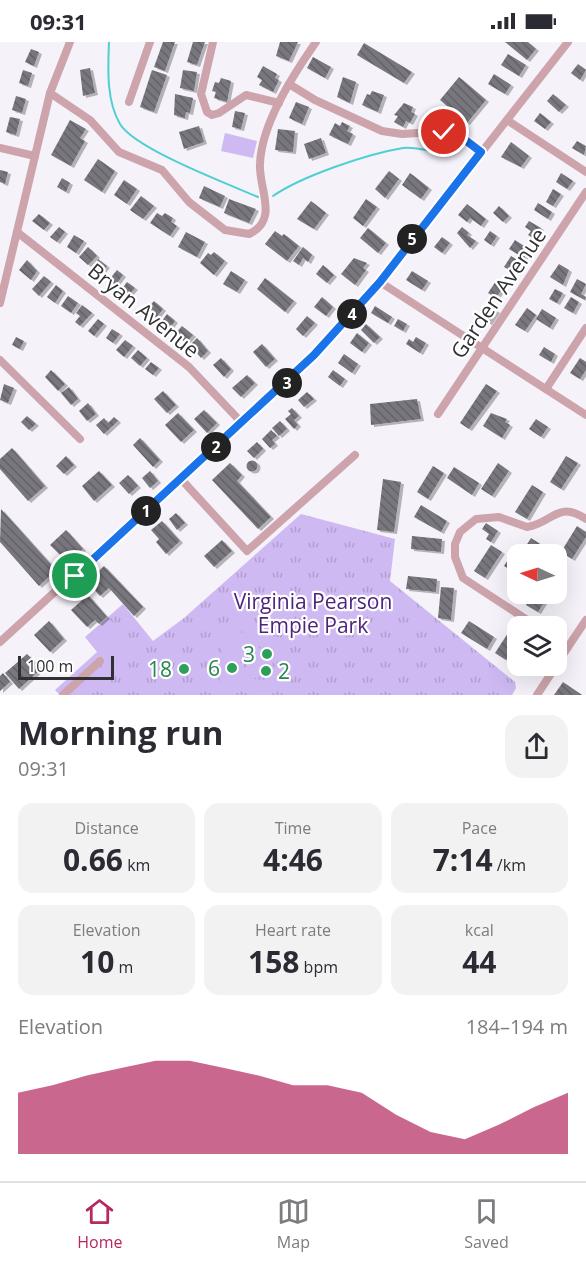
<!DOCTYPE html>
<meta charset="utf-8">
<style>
body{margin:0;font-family:"Open Sans",sans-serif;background:#f2f2f3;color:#2b2b33;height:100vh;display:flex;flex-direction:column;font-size:22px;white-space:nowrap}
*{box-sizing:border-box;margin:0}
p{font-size:20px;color:#7c7c81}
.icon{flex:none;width:33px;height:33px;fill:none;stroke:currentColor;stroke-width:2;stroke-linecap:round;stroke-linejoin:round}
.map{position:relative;height:653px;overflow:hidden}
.panel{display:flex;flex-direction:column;background:#fff;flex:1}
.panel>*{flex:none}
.needle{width:39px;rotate:274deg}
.fabs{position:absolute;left:507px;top:502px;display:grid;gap:12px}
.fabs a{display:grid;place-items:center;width:60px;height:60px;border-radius:12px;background:#fff;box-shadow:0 6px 24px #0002;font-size:30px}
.scale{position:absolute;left:18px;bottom:15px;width:96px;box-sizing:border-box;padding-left:6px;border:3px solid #302f32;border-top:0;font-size:16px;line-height:21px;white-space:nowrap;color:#302f32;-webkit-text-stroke:4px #fff;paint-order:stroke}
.pin{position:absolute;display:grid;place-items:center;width:51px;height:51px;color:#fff;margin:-26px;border:3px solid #fff;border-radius:50%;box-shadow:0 2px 6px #0007}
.km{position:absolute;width:30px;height:30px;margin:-15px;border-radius:50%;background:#222;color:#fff;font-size:16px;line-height:30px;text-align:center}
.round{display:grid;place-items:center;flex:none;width:63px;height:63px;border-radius:18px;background:#f2f2f3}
.overview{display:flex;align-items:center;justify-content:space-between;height:102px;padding:0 18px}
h1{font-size:33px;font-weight:700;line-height:45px}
.figures{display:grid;grid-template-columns:repeat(3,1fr);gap:9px;height:102px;padding:6px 18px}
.figures div{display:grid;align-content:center;border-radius:15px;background:#f2f2f3;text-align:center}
.figures b{font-size:30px;font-weight:700}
.figures small{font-size:16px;font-weight:400}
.figures p{font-size:16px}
.chart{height:168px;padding:12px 18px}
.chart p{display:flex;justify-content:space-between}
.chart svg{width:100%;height:108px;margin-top:6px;fill:#b52860;opacity:.7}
.status{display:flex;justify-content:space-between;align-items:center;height:42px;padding:0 30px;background:#fff;direction:ltr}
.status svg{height:16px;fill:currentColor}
.menu{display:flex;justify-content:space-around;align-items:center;height:84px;border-top:2px solid #e1e1e2;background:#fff;font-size:16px;color:#7c7c81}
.menu a{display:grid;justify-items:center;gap:3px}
.menu .selected{color:#b52860}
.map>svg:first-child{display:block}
.grass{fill:url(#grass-tufts)}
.garden{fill:#ceb9f2}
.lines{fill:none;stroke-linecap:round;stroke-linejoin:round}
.stream{stroke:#50cfd2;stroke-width:2}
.building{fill:url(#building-back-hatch);filter:url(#shadow)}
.minor{stroke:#cda4ab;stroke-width:8}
.route-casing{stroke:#fff;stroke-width:12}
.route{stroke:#1a73e8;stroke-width:8}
.leisure-dot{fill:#2e9e5b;stroke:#fff;stroke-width:2}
.labels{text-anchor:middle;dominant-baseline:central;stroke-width:4.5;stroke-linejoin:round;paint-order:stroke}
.street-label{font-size:21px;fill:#302f32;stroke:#fff}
.park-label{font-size:21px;fill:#4d247b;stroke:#fff}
.leisure-label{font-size:21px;fill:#27864d;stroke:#fff;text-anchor:end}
</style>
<div class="status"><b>09:31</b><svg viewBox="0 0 49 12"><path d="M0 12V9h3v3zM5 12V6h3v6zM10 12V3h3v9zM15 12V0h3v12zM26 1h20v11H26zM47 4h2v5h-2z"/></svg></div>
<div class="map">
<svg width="586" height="653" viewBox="0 0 586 653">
<defs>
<pattern id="grass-tufts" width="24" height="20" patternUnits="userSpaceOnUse" patternTransform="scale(1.5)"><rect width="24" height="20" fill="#ceb9f2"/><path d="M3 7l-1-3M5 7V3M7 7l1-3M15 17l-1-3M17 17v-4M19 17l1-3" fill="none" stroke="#b19fd0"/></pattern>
<pattern id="building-back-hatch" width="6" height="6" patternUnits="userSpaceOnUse" patternTransform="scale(1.5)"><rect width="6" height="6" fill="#79777e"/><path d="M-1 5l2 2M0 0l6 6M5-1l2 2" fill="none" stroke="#646268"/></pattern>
<filter id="shadow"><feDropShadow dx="3" dy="2" stdDeviation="0" flood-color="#0004"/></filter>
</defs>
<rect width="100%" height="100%" fill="#f5f2fa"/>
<polygon class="grass" points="301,472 395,497 390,539 515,640 516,646 512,653 60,653 55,648 97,610 85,595 123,562 153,599 184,576"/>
<g class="garden">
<polygon points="225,91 257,99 253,116 221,109"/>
<polygon points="109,577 119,587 99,606 89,595"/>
<polygon points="224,589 247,591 246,601 223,599"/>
<polygon points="121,590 131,601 111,619 101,609"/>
<polygon points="258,593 280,595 280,605 257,603"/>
<polygon points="223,603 245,604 245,615 222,613"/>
<polygon points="256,606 279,608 278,618 255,616"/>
<polygon points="221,620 244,621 243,632 221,630"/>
<polygon points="255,624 278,625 277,635 254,634"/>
<polygon points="220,634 243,636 242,646 219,644"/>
<polygon points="254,637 276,639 276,649 253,648"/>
</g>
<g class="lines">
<g class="stream">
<path d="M109,0C108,26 106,58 120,82C135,107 228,142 258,155"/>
<path d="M273,154C302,134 367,112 403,106C413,105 425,108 435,110"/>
</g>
</g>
<g class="building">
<polygon points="163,0 175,0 165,29 154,25"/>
<polygon points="193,0 205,0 197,23 187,20"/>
<polygon points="280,0 298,0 289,19 276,14"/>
<polygon points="505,0 528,0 536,7 527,18"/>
<polygon points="364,1 412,30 404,41 357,13"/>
<polygon points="31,7 39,10 34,24 25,20"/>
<polygon points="508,12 526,23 519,34 501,23"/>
<polygon points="313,15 331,25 325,36 307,26"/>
<polygon points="578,22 586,28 580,38 571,31"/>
<polygon points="263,24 277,32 275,36 279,38 273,50 259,43 262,38 257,35"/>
<polygon points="90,26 95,51 83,54 80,28"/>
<polygon points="23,28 32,31 28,44 19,41"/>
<polygon points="152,28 167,33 154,70 140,65"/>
<polygon points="183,28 197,30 194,49 180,46"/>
<polygon points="494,32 511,43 505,52 488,42"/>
<polygon points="343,35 356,40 350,61 337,55"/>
<polygon points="459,35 486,58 467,81 440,58"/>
<polygon points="221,36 231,39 227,60 214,56 216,50 212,49 215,40 219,41"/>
<polygon points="372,49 384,53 378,70 362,63 367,52 370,53"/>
<polygon points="175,52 193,56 190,71 186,70 185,76 174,73"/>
<polygon points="553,52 566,63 559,70 547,59"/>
<polygon points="16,54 26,57 22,71 12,68"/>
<polygon points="296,60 309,65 302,82 289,76"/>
<polygon points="404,61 413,65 411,70 415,72 410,81 406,79 403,85 394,80 398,74 394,73"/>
<polygon points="235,69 245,71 241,87 232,85"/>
<polygon points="540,71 551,80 545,87 534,79"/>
<polygon points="10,75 20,77 16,93 6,90"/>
<polygon points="70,78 86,87 80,96 85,99 71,124 51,113"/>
<polygon points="342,80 350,84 347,89 353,92 348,102 329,93 335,81 340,84"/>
<polygon points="199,84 204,100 184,107 179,90"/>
<polygon points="278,87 295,89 293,110 275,108"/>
<polygon points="321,96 326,111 309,117 304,102"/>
<polygon points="577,99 586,104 584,113 572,106"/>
<polygon points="511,100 529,114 521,125 501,115"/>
<polygon points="98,117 115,129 102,150 84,138"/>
<polygon points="0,128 8,130 5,142 0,140"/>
<polygon points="389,129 399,137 385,156 375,147"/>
<polygon points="410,131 429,146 421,157 402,143"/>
<polygon points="561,131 573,139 567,147 556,140"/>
<polygon points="62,136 70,141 66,150 57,145"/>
<polygon points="124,138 137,147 127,162 114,153"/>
<polygon points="204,144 225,154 220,165 199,156"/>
<polygon points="553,147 561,152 553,164 546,160"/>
<polygon points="141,154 154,164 143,177 130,168"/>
<polygon points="229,157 256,167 249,181 224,171"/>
<polygon points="366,157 377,165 363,184 353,176"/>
<polygon points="311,159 326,171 314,187 297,177"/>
<polygon points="538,161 552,170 548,177 534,168"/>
<polygon points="467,162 486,177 481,184 470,176 467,180 458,173"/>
<polygon points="499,164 509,174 503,180 493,171"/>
<polygon points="157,171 162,174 165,171 173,176 171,180 177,184 170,194 150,181"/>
<polygon points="39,172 50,181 44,188 32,179"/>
<polygon points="529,179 541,186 534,197 528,193 531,189 525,185"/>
<polygon points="59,185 65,190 57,200 50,195"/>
<polygon points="462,185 469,191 467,193 476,199 470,206 457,191"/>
<polygon points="368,186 386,201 378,211 360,196"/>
<polygon points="275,189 282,194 284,192 299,204 287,219 265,202"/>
<polygon points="490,189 497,194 491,203 484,198"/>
<polygon points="186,190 205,200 197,215 178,205"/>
<polygon points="74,193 84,199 76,211 67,205"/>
<polygon points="442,195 450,201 442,211 434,205"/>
<polygon points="515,198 530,208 524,216 509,207"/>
<polygon points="88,205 97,214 88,223 79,215"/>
<polygon points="303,205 312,213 308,220 303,216 299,223 293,219"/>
<polygon points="214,210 225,219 214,233 200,221 208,211 211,213"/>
<polygon points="511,214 519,219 513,230 504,225"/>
<polygon points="354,216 367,221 363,226 366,228 355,243 341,232"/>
<polygon points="98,217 107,224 102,230 93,224"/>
<polygon points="27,218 37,229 31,238 19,228"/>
<polygon points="559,222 569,228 563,243 550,235"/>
<polygon points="323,223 334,233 327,241 316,232"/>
<polygon points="117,228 123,233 115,244 108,239"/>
<polygon points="231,229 245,238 237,250 223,242"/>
<polygon points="412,229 428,239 422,248 406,238"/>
<polygon points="44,234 51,240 39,254 32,247"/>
<polygon points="265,236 294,259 285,270 257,247"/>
<polygon points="577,237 586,242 581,252 586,255 585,258 570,250"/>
<polygon points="496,239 504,244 496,256 488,251"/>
<polygon points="127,240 135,246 128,254 121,248"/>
<polygon points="56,243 63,249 55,261 47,255"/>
<polygon points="555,247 563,251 557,261 549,257"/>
<polygon points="68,254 78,261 71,271 61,264"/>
<polygon points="322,255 333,265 326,274 314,265"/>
<polygon points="571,255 579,260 573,271 564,266"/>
<polygon points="154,259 163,267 156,276 146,268"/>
<polygon points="82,263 92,271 80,284 75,280 80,274 76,271"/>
<polygon points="488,263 497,269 489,281 480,275"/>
<polygon points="375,264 392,275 388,281 371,271"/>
<polygon points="527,266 536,273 525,289 515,283"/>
<polygon points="542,267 556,276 550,286 536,277"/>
<polygon points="167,272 175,279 169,287 161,280"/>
<polygon points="307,274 315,281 303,294 296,287"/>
<polygon points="98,277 104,282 94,294 88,289"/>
<polygon points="398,277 407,282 403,289 394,284"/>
<polygon points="366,282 380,295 374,301 361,288"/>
<polygon points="182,284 193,293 186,301 175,292"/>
<polygon points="112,287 120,292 113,301 106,296"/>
<polygon points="357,291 369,301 362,310 350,301"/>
<polygon points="16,295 24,299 20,307 12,303"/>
<polygon points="416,295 426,301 420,311 406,302 409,297 413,300"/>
<polygon points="197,296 208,309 201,316 190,303"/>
<polygon points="125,298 133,304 124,315 116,308"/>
<polygon points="262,302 275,317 266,325 253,310"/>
<polygon points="544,305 555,312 551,320 539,313"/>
<polygon points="138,308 147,316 140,324 131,316"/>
<polygon points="344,312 358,322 352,331 338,321"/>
<polygon points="221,316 231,327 224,335 213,323"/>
<polygon points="580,316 586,320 586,328 580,337 570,331"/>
<polygon points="151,320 159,326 153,333 145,327"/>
<polygon points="51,328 65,342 58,349 45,335"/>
<polygon points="333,328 345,337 340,344 328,335"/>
<polygon points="247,333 255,341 241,355 232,346"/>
<polygon points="4,342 14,346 8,361 0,358"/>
<polygon points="486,342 497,349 469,387 460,381"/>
<polygon points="69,345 78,357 71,363 61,351"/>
<polygon points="163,349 176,363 167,371 154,357"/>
<polygon points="307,350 314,357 304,365 298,358"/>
<polygon points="417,357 421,377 371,383 370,362"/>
<polygon points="88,361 96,372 87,379 79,369"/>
<polygon points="292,366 299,374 294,378 298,383 294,387 285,377 291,372 288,369"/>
<polygon points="204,368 217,381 207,391 194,377"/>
<polygon points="178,371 194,388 181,400 165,383"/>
<polygon points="491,371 507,377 505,380 510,383 502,396 483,384"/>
<polygon points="27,374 36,382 29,388 21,380"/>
<polygon points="114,375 118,379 104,392 96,383 104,376 108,381"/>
<polygon points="536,377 548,385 541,395 529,387"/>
<polygon points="280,379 287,387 279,394 272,386"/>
<polygon points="271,388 277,394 272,398 275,402 270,406 262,397"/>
<polygon points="140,396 160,418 153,425 133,403"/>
<polygon points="257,400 263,407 254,416 247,409"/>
<polygon points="12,406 45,444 28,459 0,427 0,417"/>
<polygon points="66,414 74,423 64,432 56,424"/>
<polygon points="566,414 578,421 561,447 550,440"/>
<circle cx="252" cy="424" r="5.5"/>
<polygon points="230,421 242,433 237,439 271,475 258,487 212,438"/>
<polygon points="498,421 509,429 492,454 481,447"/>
<polygon points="433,424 444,431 428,457 417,450"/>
<polygon points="454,425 479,441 472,453 447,436"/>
<polygon points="99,429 112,443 94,459 82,444"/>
<polygon points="150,429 158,439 150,446 142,436"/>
<polygon points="128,433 138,444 129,452 119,441"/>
<polygon points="383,437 401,440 394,490 377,488"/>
<polygon points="532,443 543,450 527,477 515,470"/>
<polygon points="421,463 447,479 441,490 414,475"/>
<polygon points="1,467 56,528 39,544 0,500"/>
<polygon points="176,471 185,481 177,488 169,477"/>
<polygon points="162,479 180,499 166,512 156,500 159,497 151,488"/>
<polygon points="486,481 498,489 491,500 486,497 489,492 482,487"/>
<polygon points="577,484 586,490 586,495 572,517 561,510"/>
<polygon points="66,488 83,507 68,521 50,503"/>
<polygon points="412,494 442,497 441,510 411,507"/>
<polygon points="531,496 557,513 532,513 524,507"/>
<polygon points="222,498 232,509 214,525 204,514"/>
<polygon points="491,503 502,510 485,536 474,529"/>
<polygon points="511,513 518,517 518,533 504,524"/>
<polygon points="104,524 143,565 134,574 109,546 100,554 87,540"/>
<polygon points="408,534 437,537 436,550 406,547"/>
<polygon points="441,545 454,546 451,578 438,576"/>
<polygon points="534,552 549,552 538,570 526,563"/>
<polygon points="88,553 107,575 99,582 95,578 87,585 71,568"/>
<polygon points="49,579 64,597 50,610 34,593"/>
<polygon points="469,579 494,595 487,607 461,591"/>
<polygon points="512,585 518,589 518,600 506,618 495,611"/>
<polygon points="27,612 41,627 19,647 5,631"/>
<polygon points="3,631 10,640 0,649 0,634"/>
<polygon points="563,640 582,653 554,653"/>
</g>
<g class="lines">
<g class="minor">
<polyline points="213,0 201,52 207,70 212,73 219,71 246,53 279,61"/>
<polyline points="289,42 315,58 382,89 402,92 451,89 481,110"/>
<path d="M50,51L90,78L119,110L162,128L189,160L225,188L249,192C280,178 258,146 260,121C262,81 293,33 316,0"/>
<polyline points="129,60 150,0"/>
<polyline points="507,78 586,130"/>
<polyline points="0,106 35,114"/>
<polyline points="17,190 189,325 242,381"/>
<polyline points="380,240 586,373"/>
<polyline points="0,261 50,51 70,0"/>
<polyline points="0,318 80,397"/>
<polyline points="546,347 586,286"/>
<polyline points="438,372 586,150"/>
<polyline points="181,437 247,509 355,413"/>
<path d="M538,585L463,536L455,515V502L460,490L476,477L499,475L527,485C553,481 557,458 586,477"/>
<polyline points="556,597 568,605"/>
<polyline points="0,600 314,313 380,240 568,0"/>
<polyline points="556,623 586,578"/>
<polyline points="63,653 100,619"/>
<polyline points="537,653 556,624"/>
</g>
</g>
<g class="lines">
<g class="route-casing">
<polyline id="route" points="75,534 314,313 380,240 481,110 456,91 444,90"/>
</g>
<use href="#route" class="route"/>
</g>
<g class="leisure-dot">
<circle cx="267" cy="612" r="6"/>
<circle cx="232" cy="626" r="6"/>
<circle cx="184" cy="627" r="6"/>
<circle cx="266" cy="629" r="6"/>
</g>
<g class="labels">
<g class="street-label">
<text transform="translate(498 251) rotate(-56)">Garden Avenue</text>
<text transform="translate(144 268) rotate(39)">Bryan Avenue</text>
</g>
<g class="park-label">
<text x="313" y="559">Virginia Pearson<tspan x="313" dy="24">Empie Park</tspan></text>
</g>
<g class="leisure-label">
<text x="255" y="612">3</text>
<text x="220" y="626">6</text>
<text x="172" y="627">18</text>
<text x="278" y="629" text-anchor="start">2</text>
</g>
</g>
</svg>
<div class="fabs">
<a><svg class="needle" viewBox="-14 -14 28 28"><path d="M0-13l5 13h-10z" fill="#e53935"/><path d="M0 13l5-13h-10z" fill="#7c7c81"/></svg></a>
<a><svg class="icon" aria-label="layers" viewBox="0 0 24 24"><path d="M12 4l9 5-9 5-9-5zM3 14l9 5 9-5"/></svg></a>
</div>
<div class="scale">100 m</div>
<div class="pin" style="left:75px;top:534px;background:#1e9e55"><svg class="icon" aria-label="arrive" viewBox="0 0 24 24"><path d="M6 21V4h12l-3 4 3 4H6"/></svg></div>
<div class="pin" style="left:444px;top:90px;background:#d93025"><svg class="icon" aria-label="check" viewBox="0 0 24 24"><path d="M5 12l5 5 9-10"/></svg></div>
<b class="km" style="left:146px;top:469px">1</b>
<b class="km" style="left:216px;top:405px">2</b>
<b class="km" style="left:287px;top:341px">3</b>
<b class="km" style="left:352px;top:272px">4</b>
<b class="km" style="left:412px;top:197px">5</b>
</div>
<section class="panel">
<div class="overview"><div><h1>Morning run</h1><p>09:31</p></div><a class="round"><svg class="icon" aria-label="share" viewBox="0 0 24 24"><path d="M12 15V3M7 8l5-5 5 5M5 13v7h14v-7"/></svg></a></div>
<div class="figures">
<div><p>Distance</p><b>0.66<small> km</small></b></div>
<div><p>Time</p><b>4:46</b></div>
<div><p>Pace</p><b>7:14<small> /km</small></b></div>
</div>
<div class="figures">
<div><p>Elevation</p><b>10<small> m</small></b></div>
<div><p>Heart rate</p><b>158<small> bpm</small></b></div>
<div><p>kcal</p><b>44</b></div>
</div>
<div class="chart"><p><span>Elevation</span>184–194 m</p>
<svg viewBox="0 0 160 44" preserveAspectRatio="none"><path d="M0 44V19L10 16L20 12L30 9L40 6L50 6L60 9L70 12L80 16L90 16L100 19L110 28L120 35L130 38L140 32L150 25L160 19V44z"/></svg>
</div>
</section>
<nav class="menu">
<a class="selected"><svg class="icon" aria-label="home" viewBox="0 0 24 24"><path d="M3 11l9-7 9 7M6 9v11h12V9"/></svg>Home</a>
<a><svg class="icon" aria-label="map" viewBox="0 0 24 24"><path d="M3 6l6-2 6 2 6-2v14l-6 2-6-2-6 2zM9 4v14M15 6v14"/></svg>Map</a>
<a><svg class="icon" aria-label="saved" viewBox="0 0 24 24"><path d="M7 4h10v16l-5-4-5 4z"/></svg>Saved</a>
</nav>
